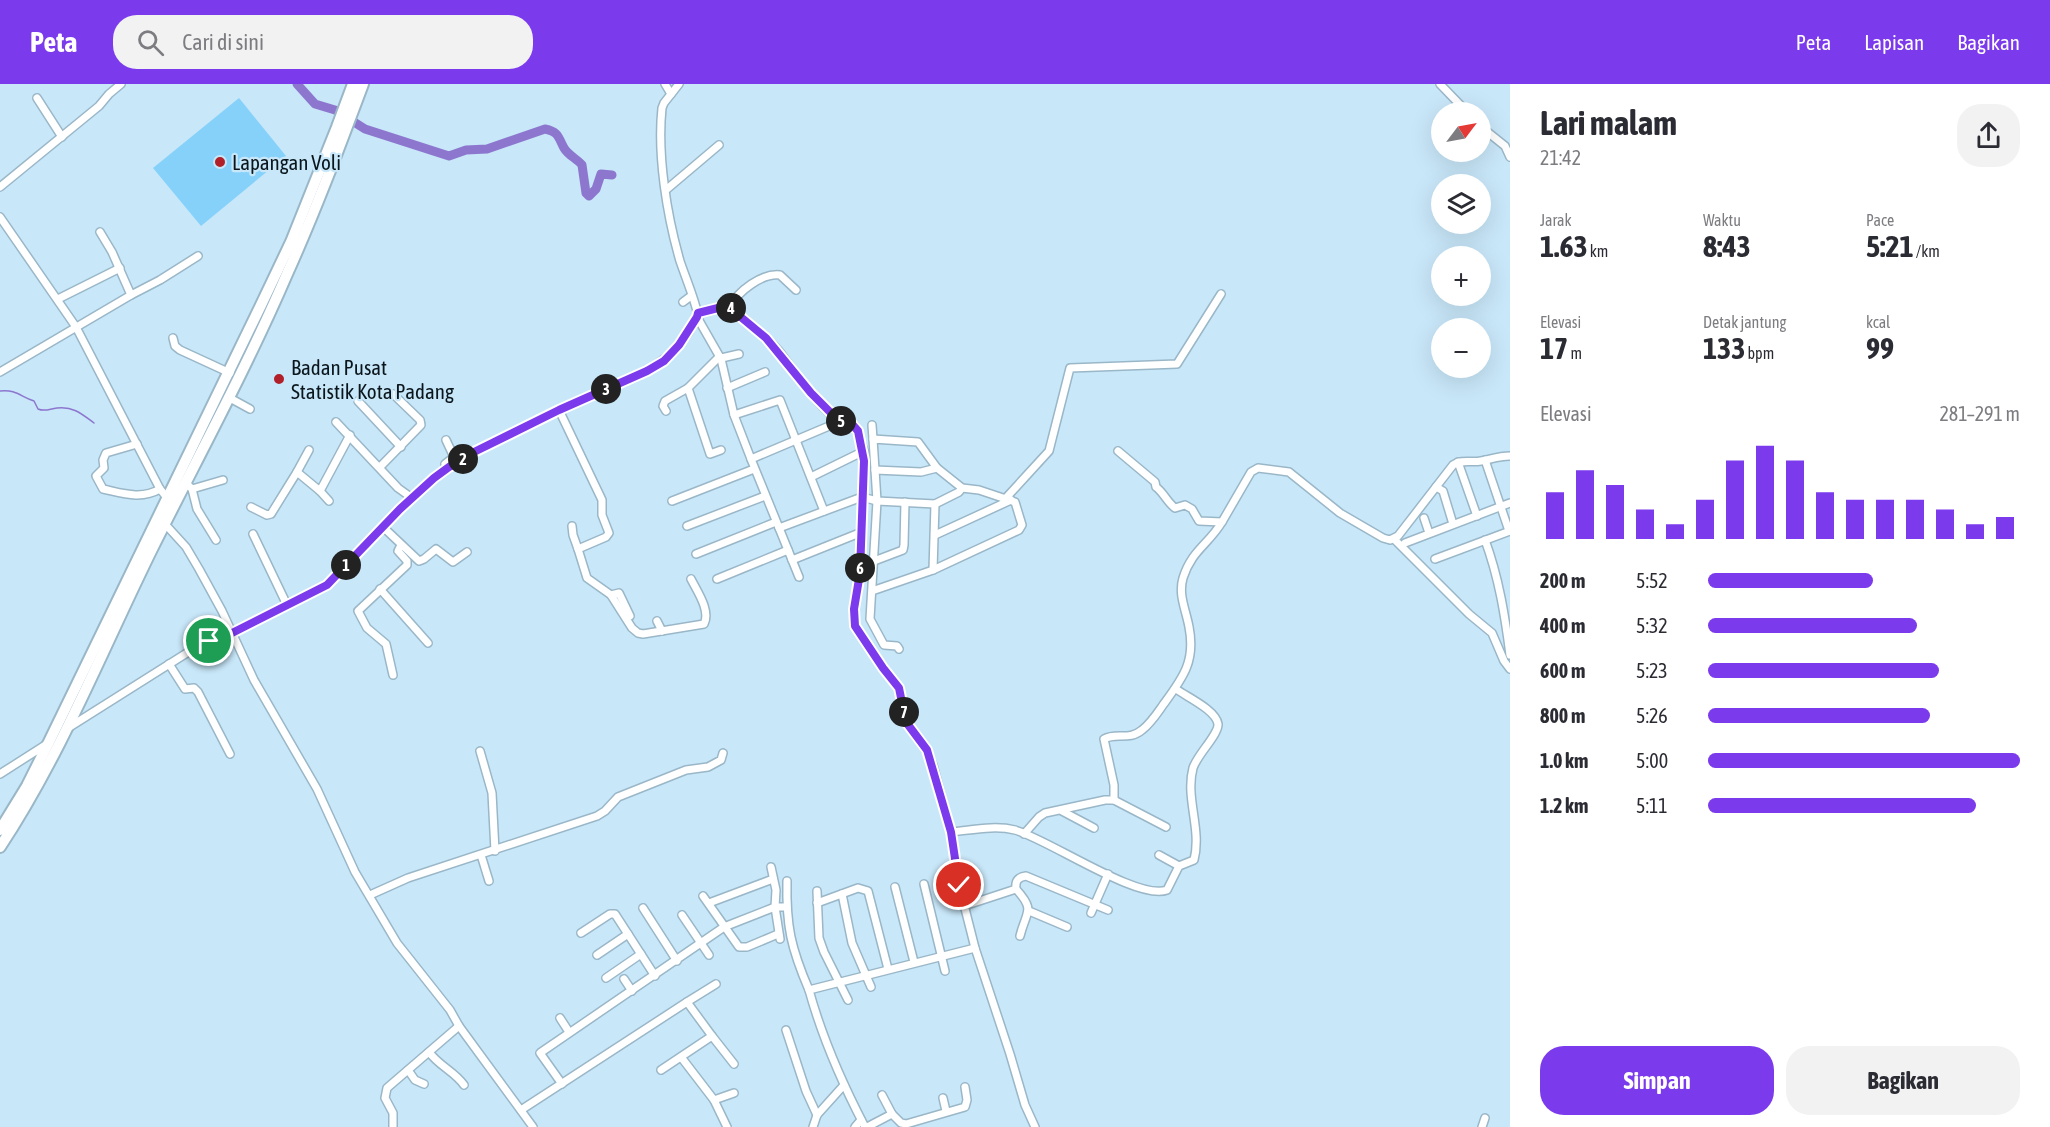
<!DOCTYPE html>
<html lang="id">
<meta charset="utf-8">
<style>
body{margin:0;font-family:"Asap Condensed",sans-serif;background:#f2f2f3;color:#2b2b33;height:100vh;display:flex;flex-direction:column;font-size:22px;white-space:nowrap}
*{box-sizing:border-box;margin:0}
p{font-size:20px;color:#7c7c81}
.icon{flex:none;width:33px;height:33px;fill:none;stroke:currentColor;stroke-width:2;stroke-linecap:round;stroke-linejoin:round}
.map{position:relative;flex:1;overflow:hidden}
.sheet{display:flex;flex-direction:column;background:#fff;width:540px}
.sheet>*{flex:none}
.needle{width:39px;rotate:58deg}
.tools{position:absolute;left:1431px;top:18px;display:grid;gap:12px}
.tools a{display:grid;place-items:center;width:60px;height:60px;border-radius:50%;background:#fff;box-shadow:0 6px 24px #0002;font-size:30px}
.pin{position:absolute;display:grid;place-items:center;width:51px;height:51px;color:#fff;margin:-26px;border:3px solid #fff;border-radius:50%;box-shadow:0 2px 6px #0007}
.km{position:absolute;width:30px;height:30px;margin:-15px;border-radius:50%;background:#222;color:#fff;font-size:16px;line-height:30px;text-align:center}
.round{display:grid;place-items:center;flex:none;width:63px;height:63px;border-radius:24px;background:#f2f2f3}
.headline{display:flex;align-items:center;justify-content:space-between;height:102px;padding:0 30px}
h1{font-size:33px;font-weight:700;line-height:45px}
.metrics{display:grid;grid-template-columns:repeat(3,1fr);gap:9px;height:102px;padding:6px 30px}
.metrics div{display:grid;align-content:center}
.metrics b{font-size:30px;font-weight:700}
.metrics small{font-size:16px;font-weight:400}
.metrics p{font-size:16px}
.chart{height:168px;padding:12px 30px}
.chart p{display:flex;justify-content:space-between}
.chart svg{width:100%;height:108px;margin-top:6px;stroke:#7c3aed;stroke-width:6}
.button{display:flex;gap:12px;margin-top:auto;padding:12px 30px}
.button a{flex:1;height:69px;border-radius:24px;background:#7c3aed;color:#fff;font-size:24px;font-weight:700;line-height:69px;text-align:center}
.button a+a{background:#f2f2f3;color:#2b2b33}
ul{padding:0 30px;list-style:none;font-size:20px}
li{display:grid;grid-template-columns:96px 72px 1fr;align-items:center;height:45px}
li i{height:15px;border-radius:8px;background:#7c3aed}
header{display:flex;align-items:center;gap:36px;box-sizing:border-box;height:84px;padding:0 30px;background:#7c3aed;color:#fff}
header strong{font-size:28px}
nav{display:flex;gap:33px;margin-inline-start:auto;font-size:21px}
.search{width:420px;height:54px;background:#f2f2f3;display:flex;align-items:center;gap:15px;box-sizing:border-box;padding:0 21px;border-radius:24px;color:#7c7c81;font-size:22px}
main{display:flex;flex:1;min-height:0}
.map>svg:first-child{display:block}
.grass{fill:#86d1fa}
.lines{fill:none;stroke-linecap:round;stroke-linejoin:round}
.stream{stroke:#8d77ce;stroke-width:1.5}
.river{stroke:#8d77ce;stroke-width:9}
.minor-casing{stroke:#9ab7c8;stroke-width:10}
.highway-casing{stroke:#9ab7c8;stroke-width:14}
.minor{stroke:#fff;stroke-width:7}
.highway{stroke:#fff;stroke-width:10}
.route-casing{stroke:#fff;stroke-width:12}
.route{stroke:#7c3aed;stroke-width:8}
.poi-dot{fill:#b11f29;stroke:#c8e7f9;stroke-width:2}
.labels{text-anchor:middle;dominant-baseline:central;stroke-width:4.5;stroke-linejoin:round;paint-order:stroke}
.poi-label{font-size:21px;fill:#0b161c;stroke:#c8e7f9;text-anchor:start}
</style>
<header>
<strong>Peta</strong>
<div class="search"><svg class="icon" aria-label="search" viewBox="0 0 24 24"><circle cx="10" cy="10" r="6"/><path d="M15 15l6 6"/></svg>Cari di sini</div>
<nav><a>Peta</a><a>Lapisan</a><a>Bagikan</a></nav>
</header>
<main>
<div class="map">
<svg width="1510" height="1043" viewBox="0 0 1510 1043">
<rect width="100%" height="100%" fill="#c8e7f9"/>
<polygon class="grass" points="239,14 286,72 201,142 153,84"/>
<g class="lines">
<path class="stream" d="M0,307C16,305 21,313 34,317L38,325C45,328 49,325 57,324C73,322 82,330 94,339"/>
<path class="river" d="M297,0L315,20L335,26L365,45L449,72L466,66L487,65L545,45C559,48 558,53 564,64C568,71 577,75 582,81L586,109L589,112L596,105L601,90L612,91"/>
<g class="minor-casing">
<g id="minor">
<polyline points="665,0 671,10"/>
<polyline points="1440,0 1467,28"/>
<polyline points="37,14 62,53"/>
<polyline points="1480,42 1505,62 1510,73"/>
<polyline points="0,103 99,22 109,10 121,0"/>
<polyline points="667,105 719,61"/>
<polyline points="0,133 76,243 160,405 168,415"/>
<polyline points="131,211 160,196 198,172"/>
<polyline points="58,215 120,184"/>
<polyline points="683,218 691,212"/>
<path d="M730,223C738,207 762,189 780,191L796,206"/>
<path d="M697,229L718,224L730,223C747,237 765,251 779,267C794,286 820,327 841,337"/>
<polyline points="697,233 721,275 734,331 751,375"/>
<polyline points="173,254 175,262 180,266 230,289"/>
<polyline points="0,288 131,211 112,168 100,148"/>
<polyline points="727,304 765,288"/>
<polyline points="228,313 250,325"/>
<polyline points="358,317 401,363"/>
<path d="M559,326L602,416V431L609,449L606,453L578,465L587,494L611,511L632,544L638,549L643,550L704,540C711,527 697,507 691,495"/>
<polyline points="666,327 663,322 665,317 688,304"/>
<polyline points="734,331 780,316 824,427"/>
<polyline points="336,338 398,404 412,414"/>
<polyline points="872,341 873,355"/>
<polyline points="446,356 454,373 445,380 449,383"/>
<path d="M137,360L106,369L103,376L104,384L96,392L103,405C122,409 141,416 160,405"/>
<polyline points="721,366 710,370 688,304 717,275 739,270"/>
<path d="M1118,367L1155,398L1156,403C1164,409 1167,418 1175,424L1185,421L1192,425L1199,437L1222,438L1251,388L1258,384L1289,388L1340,429L1383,454L1390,456L1398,452L1453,381C1462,375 1471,379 1481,377C1492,375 1498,372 1510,372"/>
<polyline points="1485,376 1509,447"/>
<polyline points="1458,378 1477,432"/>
<polyline points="380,383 421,341 420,336 393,310"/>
<polyline points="875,386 921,388 937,384"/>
<polyline points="297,388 309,366"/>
<polyline points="811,393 864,367"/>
<polyline points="186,399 192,405 197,425 216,456"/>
<polyline points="1436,403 1443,407 1453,440"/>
<polyline points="192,405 223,396"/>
<polyline points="320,407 329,417"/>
<polyline points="1005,415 1049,367 1070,284 1177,280 1221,210"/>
<polyline points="672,417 754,385"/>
<polyline points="251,423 267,431 271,430 297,388 320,407 350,351"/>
<polyline points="1424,434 1429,449"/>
<polyline points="165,440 186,463 199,485 222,527 254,596 317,705 355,788 397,859 450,926 459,942 533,1043"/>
<polyline points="572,442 573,451 578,465"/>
<polyline points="687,442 765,412"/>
<polyline points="383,443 419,477 424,475 436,465 453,478 467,468"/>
<polyline points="779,444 862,413 877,417 935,420 959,408 962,404"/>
<polyline points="253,450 287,521"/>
<polyline points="935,451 1011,416"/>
<polyline points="1394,455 1469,530 1492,549 1504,577 1510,585"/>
<path d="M1485,456C1499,494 1505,532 1510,571"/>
<polyline points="1405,459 1510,419"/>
<polyline points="696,470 776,438"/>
<polyline points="1435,475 1510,447"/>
<polyline points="792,476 862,448"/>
<polyline points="874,477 903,466 904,461 905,418"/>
<polyline points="933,486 935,420"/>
<polyline points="799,493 751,375 841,337 855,342 864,367 860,489 854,525 855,542 883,584 899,604 906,638 926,666 933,681 951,748 959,801 975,864 1010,970 1025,1021 1035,1043"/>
<polyline points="717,495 788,466"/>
<polyline points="380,505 428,559"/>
<polyline points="872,507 933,486 1019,446 1022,441 1015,418 979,406 962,404 937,384 918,358 873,355 877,417 870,535 884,561 897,562 899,565"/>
<polyline points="611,511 619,509 630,532"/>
<polyline points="657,537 662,547"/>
<polyline points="169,580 185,605 194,604 198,608 230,670"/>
<polyline points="393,591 386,560 367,544 358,527 407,481 407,477 398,467 401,461"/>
<path d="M68,644L190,567L232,549L327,501L400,425L442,388L474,368L559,326L647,287L671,270L688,249L698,231C694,213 686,195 680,177C667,132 657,71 662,24L664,19L679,0"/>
<polyline points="480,667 492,709 495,767"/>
<polyline points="0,690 47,660"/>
<polyline points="1114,716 1166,743"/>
<polyline points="1062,727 1094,744"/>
<path d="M951,748C972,746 995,741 1015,746C1048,755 1138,817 1167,806L1179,782L1194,776C1202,745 1185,714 1193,684C1197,671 1219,650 1218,640C1216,626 1187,613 1176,605"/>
<path d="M1024,750L1039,733L1045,729L1105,716H1114V701L1104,655C1116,648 1129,657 1142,646C1151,639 1156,631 1163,621C1182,595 1196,578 1189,543C1186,526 1178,511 1183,494C1192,466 1208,461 1222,438"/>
<polyline points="481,771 489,797"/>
<polyline points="1159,771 1179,782"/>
<polyline points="771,783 776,806 775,823 780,855"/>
<path d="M787,797C786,842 791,864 809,906"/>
<polyline points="924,800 945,887"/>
<polyline points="895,803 914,878"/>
<path d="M1016,805C1036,827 1026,827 1020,852"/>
<polyline points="817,807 819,854 824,868 848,916"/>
<polyline points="842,810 852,859 871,903"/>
<polyline points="370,811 408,794 597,732 605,727 618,713 686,686 708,683 721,676 723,669"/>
<polyline points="703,812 739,863 747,863 778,850"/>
<polyline points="709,819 773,795"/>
<polyline points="817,819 858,804 868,807 888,885"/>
<path d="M964,822L1016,805C1015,797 1018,793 1026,792L1108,826"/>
<polyline points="643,824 677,877"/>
<polyline points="1029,827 1067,843"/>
<polyline points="1091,829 1108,790"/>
<polyline points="682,831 709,871"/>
<polyline points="581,849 610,830 615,830 655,892"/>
<polyline points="597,871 628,850"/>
<polyline points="606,894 641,870"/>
<polyline points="624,895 632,907"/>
<polyline points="687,918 716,900"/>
<polyline points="560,934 569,948"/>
<polyline points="786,946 806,1007 817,1031"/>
<polyline points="712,952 734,980"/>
<path d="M429,968C439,982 454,987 464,1001"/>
<polyline points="681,973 714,1016 727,1043"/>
<polyline points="408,986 415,996 424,1000"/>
<polyline points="562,1000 540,969 724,843 775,823 786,823"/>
<polyline points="943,1014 946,1027"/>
<polyline points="714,1016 734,1009"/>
<polyline points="521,1026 687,918 712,952 661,986"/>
<polyline points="892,1030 901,1039 906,1040 965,1023 967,1016 965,1003"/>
<polyline points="393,1043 393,1029 385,1014 387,1004 459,942"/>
<polyline points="813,1043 817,1031 844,1001"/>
<polyline points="855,1043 861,1036"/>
<path d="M865,1043C842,999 822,953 809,906L975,864"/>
<polyline points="867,1043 892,1030 882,1011"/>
<polyline points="1482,1043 1485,1034"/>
</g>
</g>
<g class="highway-casing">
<g id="highway">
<polyline points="0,746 27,702 49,658 261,221 291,158 337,43 353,0"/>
<path d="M0,763C62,669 103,564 153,463C198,373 247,283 287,190C315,128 339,64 363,0"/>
</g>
</g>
<use href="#minor" class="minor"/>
<use href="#highway" class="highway"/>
</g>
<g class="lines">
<g class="route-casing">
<polyline id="route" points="209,557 232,549 327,501 400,425 434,394 449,383 474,368 559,326 647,287 664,277 679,261 697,233 698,229 718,224 730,224 766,254 811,309 833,331 841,337 851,339 858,347 864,377 860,489 854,525 855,542 883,584 899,604 906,638 927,666 951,748 959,801"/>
</g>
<use href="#route" class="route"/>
</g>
<g class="poi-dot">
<circle cx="220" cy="78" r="6"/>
<circle cx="279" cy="295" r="6"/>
</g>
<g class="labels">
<g class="poi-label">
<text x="232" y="78">Lapangan Voli</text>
<text x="291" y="283">Badan Pusat<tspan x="291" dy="24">Statistik Kota Padang</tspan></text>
</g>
</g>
</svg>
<div class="tools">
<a><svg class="needle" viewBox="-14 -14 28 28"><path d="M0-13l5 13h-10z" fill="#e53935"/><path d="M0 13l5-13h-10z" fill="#7c7c81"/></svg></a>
<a><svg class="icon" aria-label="layers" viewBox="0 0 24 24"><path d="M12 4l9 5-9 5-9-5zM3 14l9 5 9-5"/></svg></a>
<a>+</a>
<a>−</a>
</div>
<div class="pin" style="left:209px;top:557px;background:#1e9e55"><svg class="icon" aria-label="arrive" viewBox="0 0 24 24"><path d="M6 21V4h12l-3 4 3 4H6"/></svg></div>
<div class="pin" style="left:959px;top:801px;background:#d93025"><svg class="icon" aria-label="check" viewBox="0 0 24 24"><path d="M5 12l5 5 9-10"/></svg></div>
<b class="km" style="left:346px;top:481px">1</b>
<b class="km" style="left:463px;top:375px">2</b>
<b class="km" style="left:606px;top:305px">3</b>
<b class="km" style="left:731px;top:224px">4</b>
<b class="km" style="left:841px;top:337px">5</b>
<b class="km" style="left:860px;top:484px">6</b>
<b class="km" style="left:904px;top:628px">7</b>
</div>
<section class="sheet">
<div class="headline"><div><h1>Lari malam</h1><p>21:42</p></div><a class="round"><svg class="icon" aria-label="share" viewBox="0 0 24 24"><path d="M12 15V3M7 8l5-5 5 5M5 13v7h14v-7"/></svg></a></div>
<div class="metrics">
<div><p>Jarak</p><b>1.63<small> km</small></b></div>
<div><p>Waktu</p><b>8:43</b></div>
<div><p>Pace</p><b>5:21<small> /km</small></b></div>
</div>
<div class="metrics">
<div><p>Elevasi</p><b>17<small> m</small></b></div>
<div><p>Detak jantung</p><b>133<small> bpm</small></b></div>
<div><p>kcal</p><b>99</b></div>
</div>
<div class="chart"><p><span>Elevasi</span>281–291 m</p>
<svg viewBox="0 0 160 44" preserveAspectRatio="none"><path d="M5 44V25M15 44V16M25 44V22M35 44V32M45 44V38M55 44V28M65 44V12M75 44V6M85 44V12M95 44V25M105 44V28M115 44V28M125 44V28M135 44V32M145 44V38M155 44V35"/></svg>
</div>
<ul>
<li><b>200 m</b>5:52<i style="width:53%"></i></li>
<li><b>400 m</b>5:32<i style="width:67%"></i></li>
<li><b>600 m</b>5:23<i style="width:74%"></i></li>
<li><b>800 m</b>5:26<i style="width:71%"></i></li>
<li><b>1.0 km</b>5:00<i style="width:100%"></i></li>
<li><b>1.2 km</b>5:11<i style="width:86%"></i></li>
</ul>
<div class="button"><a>Simpan</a><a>Bagikan</a></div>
</section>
</main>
